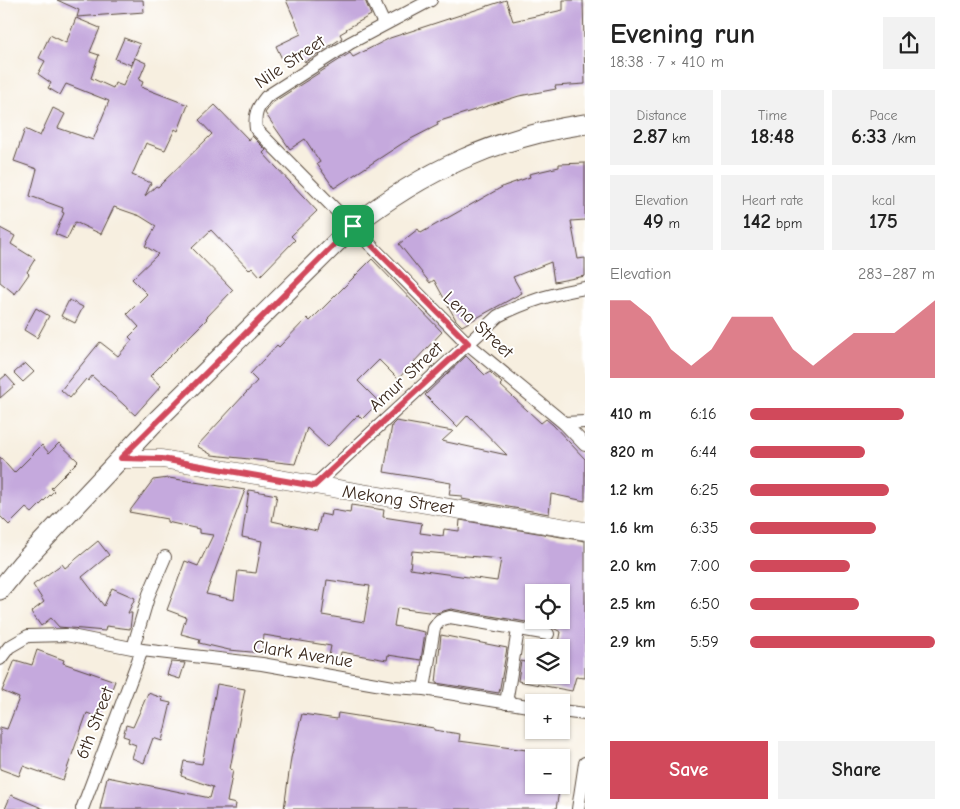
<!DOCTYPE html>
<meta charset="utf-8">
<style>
body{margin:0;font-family:"Comic Neue",sans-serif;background:#f2f2f2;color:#222;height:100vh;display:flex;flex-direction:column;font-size:19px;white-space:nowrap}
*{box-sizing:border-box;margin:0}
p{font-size:16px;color:#767676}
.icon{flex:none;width:28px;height:28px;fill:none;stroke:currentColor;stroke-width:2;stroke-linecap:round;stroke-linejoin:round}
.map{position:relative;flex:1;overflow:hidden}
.sheet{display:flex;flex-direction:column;background:#fff;width:375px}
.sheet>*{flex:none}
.tools{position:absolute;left:525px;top:584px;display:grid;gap:10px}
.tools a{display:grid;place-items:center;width:45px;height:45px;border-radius:0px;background:#fff;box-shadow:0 1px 4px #0004;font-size:25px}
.pin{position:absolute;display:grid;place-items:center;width:42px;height:42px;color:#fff;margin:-21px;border-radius:10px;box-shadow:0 2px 8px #0006}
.round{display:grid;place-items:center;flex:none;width:52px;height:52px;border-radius:0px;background:#f2f2f2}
.head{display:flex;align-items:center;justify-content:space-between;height:85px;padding:0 25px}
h1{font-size:28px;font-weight:800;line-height:38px}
.figures{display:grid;grid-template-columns:repeat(3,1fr);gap:8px;height:85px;padding:5px 25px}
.figures div{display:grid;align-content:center;border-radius:0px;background:#f2f2f2;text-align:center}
.figures b{font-size:21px;font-weight:800}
.figures small{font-size:14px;font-weight:400}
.figures p{font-size:14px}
.chart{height:140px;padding:10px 25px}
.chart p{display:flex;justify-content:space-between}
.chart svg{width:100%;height:90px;margin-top:5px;fill:#d1495b;opacity:.7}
.primary-button{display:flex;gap:10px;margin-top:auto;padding:10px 25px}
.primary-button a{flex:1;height:58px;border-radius:0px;background:#d1495b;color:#fff;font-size:20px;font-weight:800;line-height:58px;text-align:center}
.primary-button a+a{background:#f2f2f2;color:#222}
ul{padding:0 25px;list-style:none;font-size:16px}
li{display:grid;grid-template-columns:80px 60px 1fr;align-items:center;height:38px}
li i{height:12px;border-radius:6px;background:#d1495b}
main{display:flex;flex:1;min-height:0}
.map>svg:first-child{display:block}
.building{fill:#c5a9dd;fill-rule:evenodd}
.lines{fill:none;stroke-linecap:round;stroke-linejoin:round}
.street-casing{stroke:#57483b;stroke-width:14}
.secondary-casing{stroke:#57483b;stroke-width:19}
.primary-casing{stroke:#57483b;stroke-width:21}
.street{stroke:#fff;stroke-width:12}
.secondary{stroke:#fff;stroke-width:18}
.primary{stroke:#fff;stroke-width:19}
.route-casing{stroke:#fff;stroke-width:10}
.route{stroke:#d1495b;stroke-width:6}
.labels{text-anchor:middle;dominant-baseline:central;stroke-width:4;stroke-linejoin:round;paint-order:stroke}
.street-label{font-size:18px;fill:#3b2a1e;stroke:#fff}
</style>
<main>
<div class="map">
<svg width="585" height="809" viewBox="0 0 585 809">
<rect width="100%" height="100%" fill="#fff"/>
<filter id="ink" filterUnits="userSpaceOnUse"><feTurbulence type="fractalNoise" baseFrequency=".02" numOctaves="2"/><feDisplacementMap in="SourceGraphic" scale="10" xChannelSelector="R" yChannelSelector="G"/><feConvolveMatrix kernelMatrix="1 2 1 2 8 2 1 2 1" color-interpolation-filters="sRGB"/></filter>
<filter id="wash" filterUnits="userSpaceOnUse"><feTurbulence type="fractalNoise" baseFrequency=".0096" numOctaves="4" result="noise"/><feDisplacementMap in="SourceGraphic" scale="20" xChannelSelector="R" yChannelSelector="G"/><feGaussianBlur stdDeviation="1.12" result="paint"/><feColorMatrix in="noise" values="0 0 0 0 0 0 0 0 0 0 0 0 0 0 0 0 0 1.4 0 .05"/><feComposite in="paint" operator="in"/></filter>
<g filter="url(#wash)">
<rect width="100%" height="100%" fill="#f7efe0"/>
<g id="blocks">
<g class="building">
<polygon points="57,0 143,0 144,12 77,17 79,10"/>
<polygon points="286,0 365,0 371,15 346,29 347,30 340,34 342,38 305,62 300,56 284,63 276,46 301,34"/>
<polygon points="506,0 513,21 563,10 563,0 583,0 585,84 555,86 556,89 519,96 437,122 438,125 403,143 334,188 317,164 320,162 305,139 290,149 265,113 272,103 350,53 353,57 390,38"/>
<polygon points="76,18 100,28 90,52 99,55 91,78 113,88 115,83 123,86 135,58 146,63 139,80 143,82 141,87 188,105 178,131 175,129 165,150 146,143 132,175 151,183 145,196 156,186 158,187 212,134 199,120 215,105 249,140 252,136 266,150 263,153 317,211 291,236 295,240 260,276 252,267 249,270 211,230 192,248 233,290 206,318 207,319 150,376 161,386 135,415 92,376 88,381 86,379 70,398 61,390 100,342 118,356 132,340 129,337 139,327 127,314 147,294 132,279 158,254 145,246 156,226 140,216 114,207 101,234 75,222 67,239 55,234 64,213 62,212 63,208 30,196 37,169 14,161 25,129 40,136 53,108 65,114 58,128 93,140 109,101 66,84 60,95 48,88 51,83 38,74 45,61 39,58 50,35 66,43"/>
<polygon points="124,38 140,44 131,65 115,59"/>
<polygon points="585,163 585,220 571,221 578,259 585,258 585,276 554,282 551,262 513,277 522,293 462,326 456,320 434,280 430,283 399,244 418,229 421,233 504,186 530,177 529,174 559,167 559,164"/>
<polygon points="0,228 15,236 11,244 35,259 27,272 29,274 15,294 0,282"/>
<polygon points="372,259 442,332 398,379 379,360 358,381 379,402 362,419 358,415 327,447 307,428 295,464 212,455 197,446 257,381 250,374 277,345 279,347 307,318 310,321"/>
<polygon points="69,300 83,307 75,323 61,316"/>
<polygon points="36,308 49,316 37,338 24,330"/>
<polygon points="466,356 485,375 490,372 493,375 502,383 500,385 541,423 546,419 553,425 585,459 585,501 551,494 549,514 462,499 462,496 449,495 451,483 384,472 392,425 396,421 453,431 442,441 507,455 468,415 457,427 425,395"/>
<polygon points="25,363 34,372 23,382 14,373"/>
<polygon points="6,375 15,385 0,398 0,380"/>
<polygon points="59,443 78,461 51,488 54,491 32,513 26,508 9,525 0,516 0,457 14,473 42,445 49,453"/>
<path d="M169,478L245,490L206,594L234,600L238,571L256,573L262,541L242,537L249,490L277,495L272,521L317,531L321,514L331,516L332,510L350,513L351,505L384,510L383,517L422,523L420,533L443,536L444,529L459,531L460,520L585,541V678L576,677L572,691L518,681L521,661L534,664V675H561V648H558L561,632L549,626L451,609L436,613L397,608L394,626L425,632L421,660L388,655L387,660L341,652L340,658L329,656L331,646L264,635L262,653L229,650L199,643L200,639L181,634L186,617L167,610L185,561L198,566L213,535L199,533V529L167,522V519L129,512L153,480ZM412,551L501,559L497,581L410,569ZM327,580L370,586L364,622L322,615ZM534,592H564L561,620H534Z"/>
<polygon points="98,541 109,555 82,577 104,606 112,588 135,598 128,613 132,613 130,629 106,626 105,631 59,627 51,618 41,626 31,612 44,602 33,585 62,564 65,568"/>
<polygon points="441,635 507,648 499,693 436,683"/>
<polygon points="37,650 64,660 63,663 115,681 107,702 103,700 98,717 87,713 63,780 23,766 19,776 0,769 0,727 7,729 19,698 2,691 15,660 32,665"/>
<polygon points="171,662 185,663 180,679 167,675"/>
<polygon points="217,684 245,689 230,769 233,770 227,802 236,804 235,809 100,809 107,777 210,798 213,787 181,776 184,761 202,764"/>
<polygon points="148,693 163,698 162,701 171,703 162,741 153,738 144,763 132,758 136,745 128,742 129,738 123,736 126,725 133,727"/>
<polygon points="338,713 434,728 434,730 460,734 459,741 534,751 529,785 560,785 556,809 284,809 291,758 302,714 337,719"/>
<polygon points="11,795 44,809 5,809"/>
</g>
</g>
</g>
<g filter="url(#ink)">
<use href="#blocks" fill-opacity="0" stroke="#57483b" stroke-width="1"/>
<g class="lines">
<g class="street-casing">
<g id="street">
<polyline points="373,0 384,24"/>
<path d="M431,0L350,43L266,97C257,108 254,115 256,129L467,343L564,423L585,445"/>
<polyline points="564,423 585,422"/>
<path d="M314,486L498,316C527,301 553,293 585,288"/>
<polyline points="133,648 149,594 165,557"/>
<polyline points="0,659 9,647 28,636 66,635 142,650 262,664 393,687 424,689 534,707"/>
<polyline points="424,689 434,628 440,620 450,617 548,634"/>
<polyline points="506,703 518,630"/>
<polyline points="561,711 585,714"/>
<polyline points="82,809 142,650"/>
<polyline points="578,809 585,763"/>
</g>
</g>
<g class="secondary-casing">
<polyline id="secondary" points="121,459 162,459 585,531"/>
</g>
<g class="primary-casing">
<path id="primary" d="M0,590L22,563L152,425L353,226C423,171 497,137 585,124"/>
</g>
<use href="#street" class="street"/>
<use href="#secondary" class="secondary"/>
<use href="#primary" class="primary"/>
</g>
</g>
<g class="lines" filter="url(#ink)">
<g class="route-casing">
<polygon id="route" points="353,226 468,343 314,486 162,459 121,458"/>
</g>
<use href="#route" class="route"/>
</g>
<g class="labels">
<g class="street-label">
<text transform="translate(290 62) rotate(-34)">Nile Street</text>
<text transform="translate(478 325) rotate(43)">Lena Street</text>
<text transform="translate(406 377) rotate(-43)">Amur Street</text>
<text transform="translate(398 500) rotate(9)">Mekong Street</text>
<text transform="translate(303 654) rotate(9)">Clark Avenue</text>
<text transform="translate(95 723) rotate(-69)">6th Street</text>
</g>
</g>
</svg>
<div class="tools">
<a><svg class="icon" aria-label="locate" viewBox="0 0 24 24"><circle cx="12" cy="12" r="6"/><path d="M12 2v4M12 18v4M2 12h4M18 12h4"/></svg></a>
<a><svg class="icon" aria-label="layers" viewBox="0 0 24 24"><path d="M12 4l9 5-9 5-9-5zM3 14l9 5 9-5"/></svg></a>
<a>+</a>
<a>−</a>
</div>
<div class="pin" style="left:353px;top:226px;background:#1e9e55"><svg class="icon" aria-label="arrive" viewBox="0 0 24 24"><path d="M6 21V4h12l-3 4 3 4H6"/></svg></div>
</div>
<section class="sheet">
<div class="head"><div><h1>Evening run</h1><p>18:38 · 7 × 410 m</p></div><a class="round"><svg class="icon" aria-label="share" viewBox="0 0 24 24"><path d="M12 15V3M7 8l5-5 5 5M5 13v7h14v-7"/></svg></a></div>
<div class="figures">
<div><p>Distance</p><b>2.87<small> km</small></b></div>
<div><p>Time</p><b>18:48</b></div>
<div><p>Pace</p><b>6:33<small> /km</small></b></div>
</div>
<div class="figures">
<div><p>Elevation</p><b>49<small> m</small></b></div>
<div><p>Heart rate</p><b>142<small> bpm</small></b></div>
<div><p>kcal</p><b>175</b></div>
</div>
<div class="chart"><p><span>Elevation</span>283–287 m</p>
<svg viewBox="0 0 160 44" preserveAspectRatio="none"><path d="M0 44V6L10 6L20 14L30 30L40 38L50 30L60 14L70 14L80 14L90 30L100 38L110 30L120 22L130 22L140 22L150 14L160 6V44z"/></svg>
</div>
<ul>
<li><b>410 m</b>6:16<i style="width:83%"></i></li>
<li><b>820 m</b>6:44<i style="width:62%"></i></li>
<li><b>1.2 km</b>6:25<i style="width:75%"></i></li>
<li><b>1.6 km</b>6:35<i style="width:68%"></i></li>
<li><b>2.0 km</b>7:00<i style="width:54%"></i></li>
<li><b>2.5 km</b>6:50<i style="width:59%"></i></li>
<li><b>2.9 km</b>5:59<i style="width:100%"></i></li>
</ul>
<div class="primary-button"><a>Save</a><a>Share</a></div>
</section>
</main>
